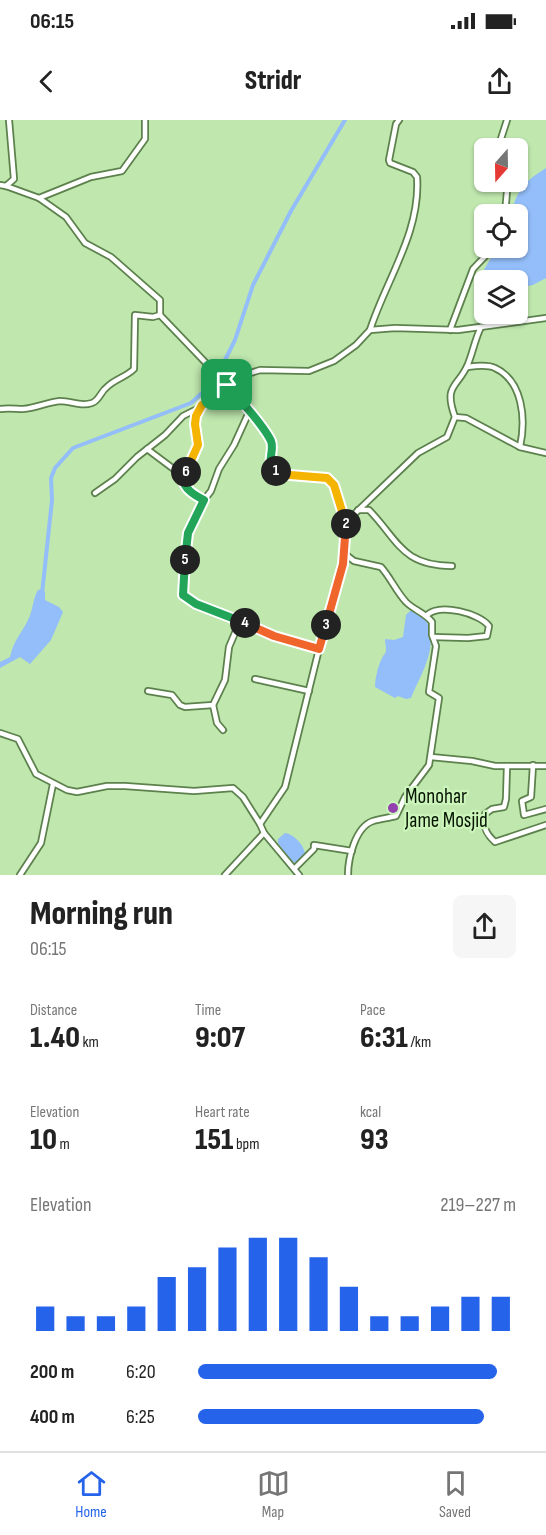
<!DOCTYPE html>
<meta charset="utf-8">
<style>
body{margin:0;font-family:"Sofia Sans Condensed",sans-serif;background:#f6f6f6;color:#222;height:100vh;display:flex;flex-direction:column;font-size:22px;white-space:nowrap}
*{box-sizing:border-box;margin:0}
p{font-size:20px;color:#767676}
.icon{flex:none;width:33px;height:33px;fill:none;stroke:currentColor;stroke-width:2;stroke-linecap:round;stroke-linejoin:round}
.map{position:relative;height:755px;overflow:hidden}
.panel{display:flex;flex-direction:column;background:#fff;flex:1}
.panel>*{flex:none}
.needle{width:39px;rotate:200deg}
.controls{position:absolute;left:474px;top:18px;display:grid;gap:12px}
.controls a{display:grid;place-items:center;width:54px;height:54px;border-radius:9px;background:#fff;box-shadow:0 2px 4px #0004;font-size:30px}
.pin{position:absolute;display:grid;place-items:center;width:51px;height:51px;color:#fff;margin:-26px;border-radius:12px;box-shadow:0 3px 9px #0006}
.km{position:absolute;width:30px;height:30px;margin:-15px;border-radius:50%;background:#222;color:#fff;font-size:16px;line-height:30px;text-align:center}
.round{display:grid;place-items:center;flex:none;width:63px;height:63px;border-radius:9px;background:#f6f6f6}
.overview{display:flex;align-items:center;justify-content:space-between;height:102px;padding:0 30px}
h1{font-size:33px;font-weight:800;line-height:45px}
.metrics{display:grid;grid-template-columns:repeat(3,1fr);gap:9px;height:102px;padding:6px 30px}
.metrics div{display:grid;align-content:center}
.metrics b{font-size:30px;font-weight:800}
.metrics small{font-size:16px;font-weight:400}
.metrics p{font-size:16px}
.chart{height:168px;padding:12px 30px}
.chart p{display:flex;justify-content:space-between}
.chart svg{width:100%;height:108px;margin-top:6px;stroke:#2563eb;stroke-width:6}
ul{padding:0 30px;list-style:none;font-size:20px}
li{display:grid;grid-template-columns:96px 72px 1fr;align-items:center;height:45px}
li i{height:15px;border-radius:8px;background:#2563eb}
.status{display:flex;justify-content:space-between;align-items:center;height:42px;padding:0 30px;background:#fff;direction:ltr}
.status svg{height:16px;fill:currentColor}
header{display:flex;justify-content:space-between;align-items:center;height:78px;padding:0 30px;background:#fff;font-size:27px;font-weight:800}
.tab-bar{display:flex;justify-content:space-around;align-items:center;height:84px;border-top:2px solid #e0e0e0;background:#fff;font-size:16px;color:#767676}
.tab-bar a{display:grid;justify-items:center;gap:3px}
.tab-bar .selected{color:#2563eb}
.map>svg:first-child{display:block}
.water{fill:#93bef9}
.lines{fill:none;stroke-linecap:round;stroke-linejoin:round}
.canal{stroke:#93bef9;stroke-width:4}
.minor-casing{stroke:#5d814d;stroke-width:8}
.minor{stroke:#fff;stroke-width:4.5}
.split-1-casing{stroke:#fff;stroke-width:12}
.split-2-casing{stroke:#fff;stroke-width:12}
.split-3-casing{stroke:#fff;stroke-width:12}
.split-4-casing{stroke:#fff;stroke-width:12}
.split-5-casing{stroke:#fff;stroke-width:12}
.split-6-casing{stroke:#fff;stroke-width:12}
.split-7-casing{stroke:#fff;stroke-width:12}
.split-1{stroke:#22a559;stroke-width:8}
.split-2{stroke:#f5b400;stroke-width:8}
.split-3{stroke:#f0652b;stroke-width:8}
.split-4{stroke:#f0652b;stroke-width:8}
.split-5{stroke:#22a559;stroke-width:8}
.split-6{stroke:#22a559;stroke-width:8}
.split-7{stroke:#f5b400;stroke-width:8}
.poi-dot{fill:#9441b0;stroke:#ccf5bb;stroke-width:2}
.labels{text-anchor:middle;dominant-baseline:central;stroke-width:4.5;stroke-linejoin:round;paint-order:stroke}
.poi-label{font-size:21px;fill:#061402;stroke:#ccf5bb;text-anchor:start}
</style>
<div class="status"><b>06:15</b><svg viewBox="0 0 49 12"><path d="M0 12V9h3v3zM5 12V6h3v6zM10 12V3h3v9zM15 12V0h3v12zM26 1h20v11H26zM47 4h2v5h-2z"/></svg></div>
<header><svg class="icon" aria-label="back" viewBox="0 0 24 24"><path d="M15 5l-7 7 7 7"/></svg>Stridr<svg class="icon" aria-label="share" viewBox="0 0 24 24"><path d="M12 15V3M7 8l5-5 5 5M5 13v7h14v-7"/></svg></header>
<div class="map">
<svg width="546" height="755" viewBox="0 0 546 755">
<rect width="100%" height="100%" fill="#bfe7ae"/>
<g class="water">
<path d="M546,48V158L533,165L518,168V160H486L482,153L497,128H518V94H511C517,70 525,61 546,48Z"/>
<path d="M42,469L45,472V480L59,487L63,492L51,520L30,544L20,537L0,548V542L10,537C14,519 22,513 29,498C33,489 33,478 38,470Z"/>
<path d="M410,491L416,492L425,498C440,527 422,551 411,578L406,579L398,576L395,578L375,567C375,559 378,546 382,538C384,534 386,534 386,529C386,526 385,523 385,519L394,520L403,517L406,495Z"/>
<path d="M285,713C294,714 305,726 305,735L295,743L289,739L278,723V719Z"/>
</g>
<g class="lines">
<polyline class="canal" points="42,474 52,380 51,358 55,348 73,328 191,283 214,262 235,220 253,165 291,91 345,0"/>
<g class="minor-casing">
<g id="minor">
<polyline points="498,28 507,0"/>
<polyline points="501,62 507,71 505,94"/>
<polyline points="0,65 6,66 39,78 66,97 85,123 111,137 160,180 160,195 227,265 261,307 272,324 270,339 273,349 290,355 327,358 331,361 346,402"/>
<polyline points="6,66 14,59 9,0"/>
<polyline points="39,78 91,57 122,51 145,19 145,0"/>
<path d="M370,210C386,160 421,112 417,57L413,52L390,43L389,40L396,4L399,0"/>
<polyline points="450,210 473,149 493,128"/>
<path d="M467,247C475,246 487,244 495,248C523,261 526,299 520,327"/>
<path d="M0,289C8,288 16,289 23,289C36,288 48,282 60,281C72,281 80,287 92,283C100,280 100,272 107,267C115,259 126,257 134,249L135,195L153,197L160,195"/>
<polyline points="455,297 466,298 520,327 546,333"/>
<polyline points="147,329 183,356"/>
<polyline points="95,373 115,359 137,337 165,315 183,296 201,287"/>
<polyline points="204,380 211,371 219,349 234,325 249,292"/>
<path d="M358,390H369C399,421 401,445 452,446"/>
<path d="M345,434L354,441L381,447C390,457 396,471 406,482C414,490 425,493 432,502V515L436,526L429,572L439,578L429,645L405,677L396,696C388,698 380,699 373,701C355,707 348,739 348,755"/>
<path d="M427,495C440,483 479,493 489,506L487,516L468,518L433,517"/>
<polyline points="319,529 274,516 252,505 196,484 183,475 188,413 204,380 187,369 183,364 182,357 198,325 195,305 196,296 202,285 241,256 260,250 309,251 334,241 356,225 370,210 395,208 458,210 546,198"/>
<polyline points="255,559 309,571"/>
<polyline points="148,571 172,575 180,585 185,587 213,585 225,560 229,527 240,501"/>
<polyline points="213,585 217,603 223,610"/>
<polyline points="0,613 18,619 36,654 67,670 77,672 107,666 125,666 194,671 233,668 243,677 260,704"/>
<polyline points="431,637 472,641 495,646 546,646"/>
<polyline points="533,645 531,677 522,681 524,695 546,689"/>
<path d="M507,646L506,679L504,687L492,689L485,694C482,706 486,714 495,722L546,705"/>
<polyline points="295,748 314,729 314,725 352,731"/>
<polyline points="20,755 41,723 53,664"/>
<polyline points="225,755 264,713"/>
<path d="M299,755L264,713L260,704L285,667L319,529L343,444L346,402L418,333L447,317L455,297C443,264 458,268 468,244C473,232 475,219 481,207"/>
</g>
</g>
<use href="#minor" class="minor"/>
</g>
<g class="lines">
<g class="split-1-casing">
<path id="split-1" d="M227,265C239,279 263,304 271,321C275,331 265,343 276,351"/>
</g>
<g class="split-2-casing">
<polyline id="split-2" points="276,351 290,355 327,358 334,365 346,404"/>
</g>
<g class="split-3-casing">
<polyline id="split-3" points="326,505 343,444 346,404"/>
</g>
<g class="split-4-casing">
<polyline id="split-4" points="245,503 274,516 319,529 326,505"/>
</g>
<g class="split-5-casing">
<polyline id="split-5" points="185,440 183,475 196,484 245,503"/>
</g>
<g class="split-6-casing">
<path id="split-6" d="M185,440L188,413L204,380C194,375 184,369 182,357L186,352"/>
</g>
<g class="split-7-casing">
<polyline id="split-7" points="186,352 198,325 195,304 196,296 202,285 215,276 227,265"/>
</g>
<use href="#split-1" class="split-1"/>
<use href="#split-2" class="split-2"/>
<use href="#split-3" class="split-3"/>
<use href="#split-4" class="split-4"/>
<use href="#split-5" class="split-5"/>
<use href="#split-6" class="split-6"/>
<use href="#split-7" class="split-7"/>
</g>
<circle class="poi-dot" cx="393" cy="688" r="6"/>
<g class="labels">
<g class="poi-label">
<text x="405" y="676">Monohar<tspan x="405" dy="24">Jame Mosjid</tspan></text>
</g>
</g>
</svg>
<div class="controls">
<a><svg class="needle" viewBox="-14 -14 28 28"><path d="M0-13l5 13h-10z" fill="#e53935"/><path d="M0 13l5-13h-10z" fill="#767676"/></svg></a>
<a><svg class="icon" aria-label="locate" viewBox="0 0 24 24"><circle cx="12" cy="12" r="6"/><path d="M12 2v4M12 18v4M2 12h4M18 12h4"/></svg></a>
<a><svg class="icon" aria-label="layers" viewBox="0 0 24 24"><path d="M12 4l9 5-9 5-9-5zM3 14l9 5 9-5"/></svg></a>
</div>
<div class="pin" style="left:227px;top:265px;background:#1e9e55"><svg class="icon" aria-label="arrive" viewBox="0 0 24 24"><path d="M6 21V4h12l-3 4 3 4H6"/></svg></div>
<b class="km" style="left:276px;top:351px">1</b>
<b class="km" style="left:346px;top:404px">2</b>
<b class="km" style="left:326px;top:505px">3</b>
<b class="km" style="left:245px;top:503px">4</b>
<b class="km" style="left:185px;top:440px">5</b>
<b class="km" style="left:186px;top:352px">6</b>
</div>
<section class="panel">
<div class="overview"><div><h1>Morning run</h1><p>06:15</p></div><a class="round"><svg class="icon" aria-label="share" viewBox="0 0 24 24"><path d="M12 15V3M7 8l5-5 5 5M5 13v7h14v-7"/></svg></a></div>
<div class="metrics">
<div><p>Distance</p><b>1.40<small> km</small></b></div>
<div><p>Time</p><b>9:07</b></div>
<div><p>Pace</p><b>6:31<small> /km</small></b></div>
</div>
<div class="metrics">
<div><p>Elevation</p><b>10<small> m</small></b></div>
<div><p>Heart rate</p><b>151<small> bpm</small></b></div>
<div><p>kcal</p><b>93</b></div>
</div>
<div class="chart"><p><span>Elevation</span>219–227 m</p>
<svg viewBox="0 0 160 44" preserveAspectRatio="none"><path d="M5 44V34M15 44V38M25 44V38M35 44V34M45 44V22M55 44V18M65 44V10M75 44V6M85 44V6M95 44V14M105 44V26M115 44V38M125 44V38M135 44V34M145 44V30M155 44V30"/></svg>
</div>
<ul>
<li><b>200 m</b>6:20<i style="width:94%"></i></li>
<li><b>400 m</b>6:25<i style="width:90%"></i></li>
</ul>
</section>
<nav class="tab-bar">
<a class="selected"><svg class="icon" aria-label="home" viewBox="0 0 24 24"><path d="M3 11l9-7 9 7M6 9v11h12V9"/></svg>Home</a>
<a><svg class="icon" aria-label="map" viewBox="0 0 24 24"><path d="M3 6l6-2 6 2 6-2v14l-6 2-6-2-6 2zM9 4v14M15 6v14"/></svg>Map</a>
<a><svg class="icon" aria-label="saved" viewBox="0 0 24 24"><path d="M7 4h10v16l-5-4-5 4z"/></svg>Saved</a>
</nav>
